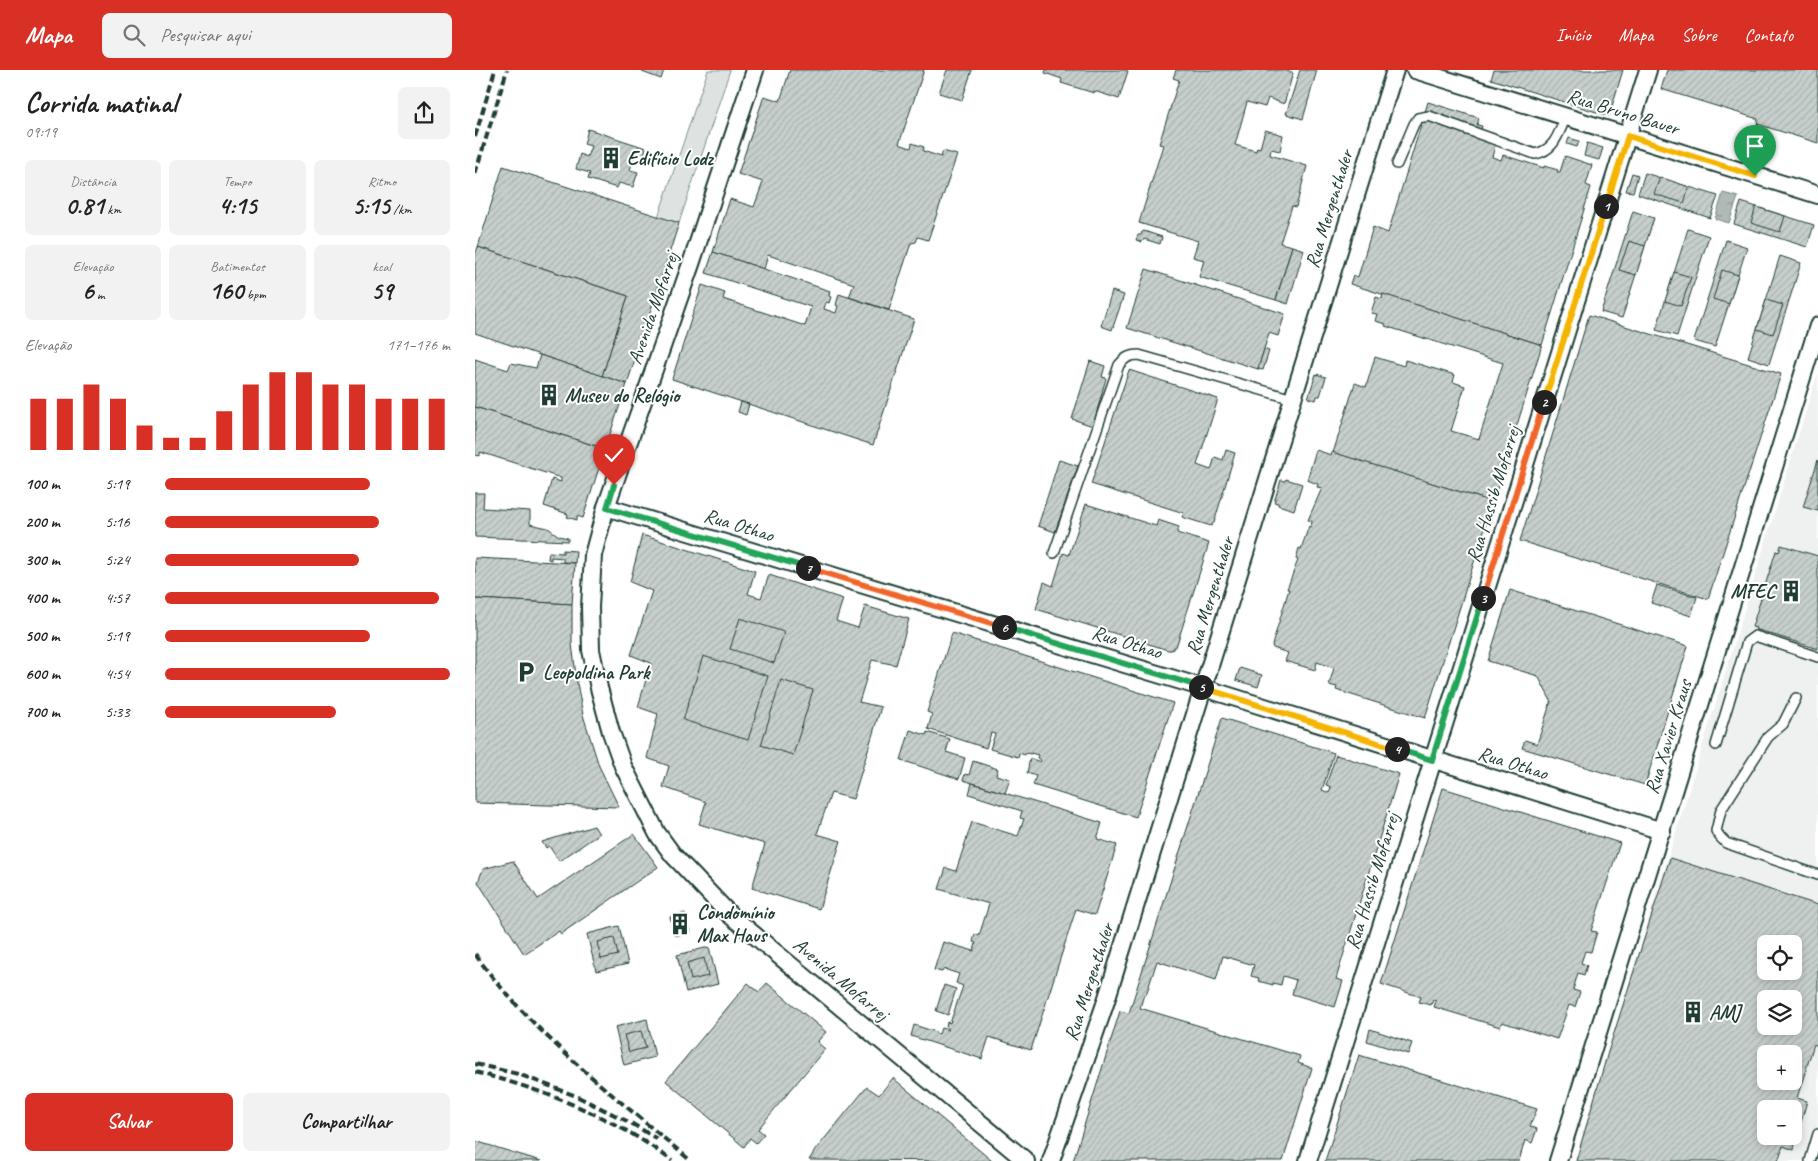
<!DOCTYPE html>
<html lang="pt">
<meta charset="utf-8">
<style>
body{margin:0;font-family:Caveat,sans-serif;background:#f2f2f2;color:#222;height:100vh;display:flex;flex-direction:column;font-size:19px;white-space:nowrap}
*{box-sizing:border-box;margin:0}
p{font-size:16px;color:#767676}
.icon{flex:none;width:28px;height:28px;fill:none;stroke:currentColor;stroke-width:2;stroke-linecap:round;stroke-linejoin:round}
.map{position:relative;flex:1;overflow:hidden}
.drawer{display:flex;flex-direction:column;background:#fff;width:475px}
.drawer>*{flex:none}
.buttons{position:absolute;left:1282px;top:865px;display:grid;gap:10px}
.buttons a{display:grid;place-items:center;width:45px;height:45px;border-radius:8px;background:#fff;box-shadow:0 2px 8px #0003;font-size:25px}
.pin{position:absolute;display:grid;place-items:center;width:42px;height:42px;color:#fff;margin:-51px -21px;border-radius:50% 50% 50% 0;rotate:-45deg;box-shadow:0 0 5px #0007}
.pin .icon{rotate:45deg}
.km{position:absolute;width:25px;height:25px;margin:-12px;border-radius:50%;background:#222;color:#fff;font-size:14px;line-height:25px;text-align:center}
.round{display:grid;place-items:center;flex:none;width:52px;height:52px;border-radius:8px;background:#f2f2f2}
.overview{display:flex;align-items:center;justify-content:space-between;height:85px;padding:0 25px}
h1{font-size:28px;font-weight:700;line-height:38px}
.metrics{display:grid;grid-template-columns:repeat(3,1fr);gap:8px;height:85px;padding:5px 25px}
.metrics div{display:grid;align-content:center;border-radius:8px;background:#f2f2f2;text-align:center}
.metrics b{font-size:25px;font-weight:700}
.metrics small{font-size:14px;font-weight:400}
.metrics p{font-size:14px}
.chart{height:140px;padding:10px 25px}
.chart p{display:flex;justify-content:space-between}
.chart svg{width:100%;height:90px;margin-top:5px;stroke:#d93025;stroke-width:6}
.primary-button{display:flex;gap:10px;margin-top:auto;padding:10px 25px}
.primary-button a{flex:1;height:58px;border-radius:8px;background:#d93025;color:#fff;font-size:20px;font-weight:700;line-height:58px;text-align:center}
.primary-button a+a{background:#f2f2f2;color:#222}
ul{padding:0 25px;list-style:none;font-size:16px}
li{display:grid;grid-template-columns:80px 60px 1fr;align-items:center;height:38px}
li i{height:12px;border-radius:6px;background:#d93025}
header{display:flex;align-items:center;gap:30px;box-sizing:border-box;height:70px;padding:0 25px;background:#d93025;color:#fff}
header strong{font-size:24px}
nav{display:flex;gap:28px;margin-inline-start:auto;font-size:18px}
.search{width:350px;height:45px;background:#f2f2f2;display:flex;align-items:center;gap:12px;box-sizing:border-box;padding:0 18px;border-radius:8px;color:#767676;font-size:19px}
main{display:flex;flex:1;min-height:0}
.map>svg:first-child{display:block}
.built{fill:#eef1f0;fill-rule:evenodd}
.garden{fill:#dee3e2;stroke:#7e908b}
.water{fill:url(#water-ripples);stroke:#758883}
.building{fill:url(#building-hatch);stroke:#1f3d34;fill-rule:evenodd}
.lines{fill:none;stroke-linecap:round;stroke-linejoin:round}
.lane-casing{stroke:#1f3d34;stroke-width:12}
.street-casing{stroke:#1f3d34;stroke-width:20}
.lane{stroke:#fff;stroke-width:9}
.street{stroke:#fff;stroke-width:16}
.rail{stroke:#1f3d34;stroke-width:4;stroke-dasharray:8 4;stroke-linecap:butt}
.split-1-casing{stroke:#fff;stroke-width:10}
.split-2-casing{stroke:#fff;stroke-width:10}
.split-3-casing{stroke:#fff;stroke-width:10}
.split-4-casing{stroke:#fff;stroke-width:10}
.split-5-casing{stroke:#fff;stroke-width:10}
.split-6-casing{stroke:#fff;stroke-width:10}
.split-7-casing{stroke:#fff;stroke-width:10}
.split-8-casing{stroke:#fff;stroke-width:10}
.split-1{stroke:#f5b400;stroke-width:6}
.split-2{stroke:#f5b400;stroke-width:6}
.split-3{stroke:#f0652b;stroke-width:6}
.split-4{stroke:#22a559;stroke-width:6}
.split-5{stroke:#f5b400;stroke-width:6}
.split-6{stroke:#22a559;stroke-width:6}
.split-7{stroke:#f0652b;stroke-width:6}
.split-8{stroke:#22a559;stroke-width:6}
.labels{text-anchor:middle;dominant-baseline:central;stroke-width:4;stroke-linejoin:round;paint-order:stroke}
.street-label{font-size:20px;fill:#1f3d34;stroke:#fff}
.poi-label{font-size:20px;font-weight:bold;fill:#1f3d34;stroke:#fff;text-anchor:start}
</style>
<header>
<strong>Mapa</strong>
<div class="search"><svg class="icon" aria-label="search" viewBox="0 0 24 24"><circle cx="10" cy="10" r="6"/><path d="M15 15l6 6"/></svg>Pesquisar aqui</div>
<nav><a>Início</a><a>Mapa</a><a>Sobre</a><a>Contato</a></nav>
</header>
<main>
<section class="drawer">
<div class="overview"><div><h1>Corrida matinal</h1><p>09:19</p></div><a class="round"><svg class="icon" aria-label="share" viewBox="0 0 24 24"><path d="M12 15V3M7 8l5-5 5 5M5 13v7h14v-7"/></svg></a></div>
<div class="metrics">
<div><p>Distância</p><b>0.81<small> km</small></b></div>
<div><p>Tempo</p><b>4:15</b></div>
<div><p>Ritmo</p><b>5:15<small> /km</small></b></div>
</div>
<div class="metrics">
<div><p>Elevação</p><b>6<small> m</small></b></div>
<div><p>Batimentos</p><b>160<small> bpm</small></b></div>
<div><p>kcal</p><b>59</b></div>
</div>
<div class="chart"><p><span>Elevação</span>171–176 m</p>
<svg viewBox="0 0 160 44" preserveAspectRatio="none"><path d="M5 44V19M15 44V19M25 44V12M35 44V19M45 44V32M55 44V38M65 44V38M75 44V25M85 44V12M95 44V6M105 44V6M115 44V12M125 44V12M135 44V19M145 44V19M155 44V19"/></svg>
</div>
<ul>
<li><b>100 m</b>5:19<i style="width:72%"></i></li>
<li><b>200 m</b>5:16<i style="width:75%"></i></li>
<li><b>300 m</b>5:24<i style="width:68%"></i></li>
<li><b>400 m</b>4:57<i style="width:96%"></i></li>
<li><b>500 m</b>5:19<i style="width:72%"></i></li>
<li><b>600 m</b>4:54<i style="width:100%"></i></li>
<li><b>700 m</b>5:33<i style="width:60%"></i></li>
</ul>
<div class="primary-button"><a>Salvar</a><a>Compartilhar</a></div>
</section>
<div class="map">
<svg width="1343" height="1091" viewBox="0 0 1343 1091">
<defs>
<pattern id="water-ripples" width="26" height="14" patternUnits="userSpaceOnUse" patternTransform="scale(1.25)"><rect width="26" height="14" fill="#afbab7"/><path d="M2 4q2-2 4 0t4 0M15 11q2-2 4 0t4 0" fill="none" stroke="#8e9896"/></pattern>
<pattern id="building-hatch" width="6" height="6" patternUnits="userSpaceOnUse" patternTransform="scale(1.25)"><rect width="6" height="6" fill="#c7cfcc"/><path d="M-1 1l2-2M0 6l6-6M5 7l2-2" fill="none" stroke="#aab3b0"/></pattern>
</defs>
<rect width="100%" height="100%" fill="#fff"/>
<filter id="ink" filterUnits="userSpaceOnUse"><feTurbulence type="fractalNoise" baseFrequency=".02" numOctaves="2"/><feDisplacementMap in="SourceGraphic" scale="10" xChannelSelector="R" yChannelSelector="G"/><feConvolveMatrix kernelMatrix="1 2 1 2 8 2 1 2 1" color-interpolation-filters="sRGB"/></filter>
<g filter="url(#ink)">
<path class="built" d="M1343,302V1091H1099L1133,982ZM1291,874H1319V901H1291ZM1291,929H1319V956H1291ZM1291,984H1319V1011H1291ZM1291,1039H1319V1066H1291Z"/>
<polygon class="garden" points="233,0 255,0 204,153 183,147"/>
<polygon class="water" points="1248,123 1263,127 1254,153 1240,149"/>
<g class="building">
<polygon points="168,0 189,0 186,9 167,2"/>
<polygon points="315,0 449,0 424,74 436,78 437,73 449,77 448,81 466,87 468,81 482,85 453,170 443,167 441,172 436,173 414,240 374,227 379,214 293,185 289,199 238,182 255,129 279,137 288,112 263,104 289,26 305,31"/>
<polygon points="472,0 497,0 487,30 464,23"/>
<polygon points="571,0 651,0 653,1 644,29 619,21 619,23 586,13 587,9 570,3"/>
<polygon points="701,0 808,0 818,3 809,34 793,28 790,37 772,32 760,75 781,81 782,77 785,78 790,60 808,65 805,81 796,79 795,85 832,96 821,137 817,136 805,173 817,176 801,230 724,207 729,190 718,187 723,171 664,153 688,75 684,74 704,10 698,8"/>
<polygon points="825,0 842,0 828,49 811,44"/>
<polygon points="1019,0 1148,0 1134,46 1016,9"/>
<polygon points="1192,0 1343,0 1343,73 1282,54 1283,49 1186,19"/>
<polygon points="953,32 1004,48 1002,55 1007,56 1004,67 1021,72 1017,87 1026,90 1028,85 1069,98 1069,96 1083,100 1082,102 1085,102 1090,86 1117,95 1111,115 1116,117 1067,275 875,214 878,205 883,207 898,157 913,163"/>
<polygon points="113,59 171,78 166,93 158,90 155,100 163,102 158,117 144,113 142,118 113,109 115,103 101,99 105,84 112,87 116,76 109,74"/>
<polygon points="1094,68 1104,71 1102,77 1092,74"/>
<polygon points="1112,73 1128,78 1124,90 1109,86"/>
<polygon points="28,96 204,153 152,314 127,306 153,226 3,177"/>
<polygon points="1157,103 1163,105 1158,122 1151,121"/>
<polygon points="1170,103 1243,126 1235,148 1163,124"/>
<polygon points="1185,107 1214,117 1209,133 1179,124"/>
<polygon points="1266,132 1339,155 1332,177 1259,154"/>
<polygon points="1281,137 1310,146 1305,162 1276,153"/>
<polygon points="1158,141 1179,148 1147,248 1126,242"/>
<polygon points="1213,159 1234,166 1202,266 1181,260"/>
<polygon points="669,161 687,167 685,174 669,169 667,172 661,170 663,165 666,165 667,162"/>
<polygon points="1251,170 1272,177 1240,277 1219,271"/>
<polygon points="1154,171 1170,176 1161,205 1144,200"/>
<polygon points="817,176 829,180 813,234 801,230"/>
<polygon points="3,177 153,226 127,306 0,263 0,185"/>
<polygon points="238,182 355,221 354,226 356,227 354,233 351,232 349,239 361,243 363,236 361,235 364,224 439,249 398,375 197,309 227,215 250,223 248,229 330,256 336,237 231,203"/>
<polygon points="1305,186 1326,193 1294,294 1273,287"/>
<polygon points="671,199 810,244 803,266 794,263 783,299 652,258"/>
<polygon points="1247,200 1263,205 1254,234 1238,229"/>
<polygon points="1199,202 1216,207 1206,236 1190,231"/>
<polygon points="637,221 649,225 637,260 626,256"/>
<polygon points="908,224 1067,275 1018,432 858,383 880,313 891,317 900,287 929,296 930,290 980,305 978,312 990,316 976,361 1004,369 1028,293 910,256 911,254 900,251 902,244 896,243 901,227 907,229"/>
<polygon points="1291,230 1308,235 1298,264 1282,259"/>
<polygon points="1114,245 1306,304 1233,529 1045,471"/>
<polygon points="789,279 794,281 788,300 783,299"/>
<polygon points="65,285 152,314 130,379 0,337 0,289 33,300 36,293 61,298"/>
<polygon points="615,291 630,296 627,307 631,308 618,356 597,349"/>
<polygon points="654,300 743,329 722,395 736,400 740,387 748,390 751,380 760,383 739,453 738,453 736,456 707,447 709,443 616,414"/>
<polygon points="841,304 851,307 845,326 842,326 841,330 833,328"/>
<polygon points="266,332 274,334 271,345 263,342"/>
<polygon points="0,337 130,379 108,448 102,446 102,450 92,447 93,444 69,436 77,409 86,412 86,408 5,382 5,386 0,385"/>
<polygon points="841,380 856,385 857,382 1018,432 950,648 861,620 862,617 854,615 859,598 842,592 840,600 810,591 813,583 798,578 797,575 814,519 812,519 823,490 821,489 824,478 826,479 834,456 836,457 837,451 833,450 847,418 842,417 843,414 832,410"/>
<polygon points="584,390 603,396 580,462 563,456"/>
<polygon points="1343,390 1343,441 1328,437"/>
<polygon points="811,409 827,414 819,440 803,435 803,433 799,432 806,410 810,411"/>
<polygon points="0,423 9,423 8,438 55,441 55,454 73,458 84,466 93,468 93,471 0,467"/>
<polygon points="611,434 681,456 683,450 704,457 702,463 734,473 702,574 697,580 693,580 561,539 569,512 578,516 588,483 594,485"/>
<polygon points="167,465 280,501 273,524 286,528 294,505 368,529 361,551 383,558 390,536 434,549 421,595 397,590 384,632 406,637 378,729 356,723 342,764 366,771 344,839 277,818 290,774 224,754 231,732 188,717 194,696 172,688 183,644 163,637 176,593 156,585 177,521 155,512"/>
<polygon points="1306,475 1343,486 1343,579 1280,559 1281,558 1277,557 1301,481 1304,482"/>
<polygon points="88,480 101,481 100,493 88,492 88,488 76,487 76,490 73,489 74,482 88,483"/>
<polygon points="0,488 100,493 97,534 0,529"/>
<polygon points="1182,515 1222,527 1216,546 1176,533"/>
<polygon points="1035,520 1213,576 1170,715 1047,678 1050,670 1062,674 1076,631 1063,606 1013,591"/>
<polygon points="0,529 97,534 97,574 102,613 108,645 124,696 144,737 0,733"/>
<polygon points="265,548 309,562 299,593 255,579"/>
<polygon points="477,563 698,633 661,747 558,715 561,706 552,703 555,688 565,692 566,690 562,688 563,685 556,683 556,684 551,683 550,685 544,683 543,687 515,679 520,664 516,663 511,678 453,659 457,644 452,642"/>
<polygon points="228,586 293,606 273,670 208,650"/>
<polygon points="765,598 787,605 783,617 761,610"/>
<polygon points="306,610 338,620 318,685 286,675"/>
<polygon points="747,648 859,683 847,720 854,723 856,717 851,715 861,685 924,704 861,909 868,911 860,937 817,924 821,910 808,906 806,915 798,913 798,915 783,911 784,908 776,906 779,895 748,886 741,910 682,891 671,925 669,924 665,938 825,986 823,993 837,998 808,1091 598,1091 645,941 654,943"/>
<polygon points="435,660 451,665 452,662 475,669 471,682 490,688 484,709 426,690"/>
<polygon points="498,691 523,699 521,705 535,709 530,723 488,710 490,704 494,705"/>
<polygon points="497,713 627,753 622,769 642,775 620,845 601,839 556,980 514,967 507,989 436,966 439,955 461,962 460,963 464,964 466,958 473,960 473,958 471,958 472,952 475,953 488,916 481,913 484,904 469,899 467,902 459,900 468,872 499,881 501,873 498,872 500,864 504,866 514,834 464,819 471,798 481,801 497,752 543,766 549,749 545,748 547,741 494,724"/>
<polygon points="968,718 1145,773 1116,861 1122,862 1116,882 1110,881 1106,893 1112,895 1109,905 1103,903 1098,920 1105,922 1100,937 1094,935 1082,969 1027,952 1025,957 959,937 961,931 958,930 956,935 944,932 946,927 906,914"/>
<polygon points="119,756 124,764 84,791 74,776 71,778 67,772"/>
<polygon points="159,764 183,797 87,863 86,864 84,861 49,884 3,812 8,799 38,791 63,829"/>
<path d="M1195,788L1343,835V976L1339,974L1322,1028L1332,1031L1326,1052L1323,1041L1319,1080L1308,1076L1303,1091H1101L1133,982ZM1291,874H1319V901H1291ZM1291,929H1319V956H1291ZM1291,984H1319V1011H1291ZM1291,1039H1319V1066H1291Z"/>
<polygon points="210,843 215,862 200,866 195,847"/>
<polygon points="144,856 153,894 121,901 112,864"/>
<polygon points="139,868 143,885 126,889 122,872"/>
<polygon points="234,877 243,914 211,922 202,885"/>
<polygon points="229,888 233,906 216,910 212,893"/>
<polygon points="273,913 284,922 292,913 351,962 342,972 350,979 283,1059 289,1064 281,1073 275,1068 269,1077 191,1011"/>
<polygon points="469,915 481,919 473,945 461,941"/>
<polygon points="172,949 180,987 149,995 140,957"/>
<polygon points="895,959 937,973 933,984 892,971"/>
<polygon points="166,961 171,978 154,982 149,965"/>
<polygon points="884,985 1062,1039 1055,1056 1062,1059 1057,1073 1050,1070 1044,1091 850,1091"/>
<polygon points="418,1008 510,1085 517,1091 334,1090 341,1079 392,1017 404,1025"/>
<polygon points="0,1071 66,1091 0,1091"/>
</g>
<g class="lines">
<g class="lane-casing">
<g id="lane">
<path d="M922,94L939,54L943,48L954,46L1060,84C1080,80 1083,64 1091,47"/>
<path d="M579,483L644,295C650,288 654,285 664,285L818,329"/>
<polyline points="1321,628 1308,654 1293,667 1246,740 1241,761 1245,767 1251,773 1343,805"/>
<polyline points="1241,675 1272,572 1280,566 1343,587"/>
<polyline points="1335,1091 1343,1064"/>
</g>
</g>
<g class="street-casing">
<g id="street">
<polyline points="280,0 217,191 131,437 118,485 115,537 116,580 124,618 136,662 148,696 182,763 198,785 254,844 551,1091"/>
<polyline points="940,0 1343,125"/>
<polyline points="131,437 729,618 1187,761"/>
<polyline points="576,1091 630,934 920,0"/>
<polyline points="833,1091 1173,0"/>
<polyline points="1083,1091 1343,256"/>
</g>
</g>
<use href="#lane" class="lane"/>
<use href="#street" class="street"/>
<g class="rail">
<polyline points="0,67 20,0"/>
<polyline points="0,104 32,0"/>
<path d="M0,884C58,965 140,1026 216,1091"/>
<polyline points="0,994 43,1004 101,1026 156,1053 182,1069"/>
<path d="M0,1002C69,1020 140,1047 197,1091"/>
</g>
</g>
</g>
<g class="lines" filter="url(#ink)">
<g class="split-1-casing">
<polyline id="split-1" points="1131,136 1153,66 1280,106"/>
</g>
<g class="split-2-casing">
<polyline id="split-2" points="1069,332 1131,136"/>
</g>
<g class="split-3-casing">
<polyline id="split-3" points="1008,528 1069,332"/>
</g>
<g class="split-4-casing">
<polyline id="split-4" points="922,679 957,690 1008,528"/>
</g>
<g class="split-5-casing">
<polyline id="split-5" points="726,617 922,679"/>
</g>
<g class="split-6-casing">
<polyline id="split-6" points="529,557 726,617"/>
</g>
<g class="split-7-casing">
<polyline id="split-7" points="333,498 529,557"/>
</g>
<g class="split-8-casing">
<polyline id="split-8" points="139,415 132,438 333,498"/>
</g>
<use href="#split-1" class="split-1"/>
<use href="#split-2" class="split-2"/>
<use href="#split-3" class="split-3"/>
<use href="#split-4" class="split-4"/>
<use href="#split-5" class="split-5"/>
<use href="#split-6" class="split-6"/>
<use href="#split-7" class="split-7"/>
<use href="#split-8" class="split-8"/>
</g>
<defs>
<g id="building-bare" transform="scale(1.725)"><path d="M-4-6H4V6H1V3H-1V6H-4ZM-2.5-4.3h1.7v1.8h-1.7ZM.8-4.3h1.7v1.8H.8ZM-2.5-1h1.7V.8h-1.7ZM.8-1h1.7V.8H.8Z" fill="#1f3d34" stroke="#fff" stroke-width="2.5" paint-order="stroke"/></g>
<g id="parking-bare" transform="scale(1.725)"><path d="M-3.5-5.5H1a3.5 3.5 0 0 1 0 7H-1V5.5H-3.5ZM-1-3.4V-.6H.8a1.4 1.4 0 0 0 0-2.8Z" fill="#1f3d34" stroke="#fff" stroke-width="2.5" paint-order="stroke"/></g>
</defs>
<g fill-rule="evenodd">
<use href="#building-bare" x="136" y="88"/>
<use href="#building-bare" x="74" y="325"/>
<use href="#building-bare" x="1316" y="521"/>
<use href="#parking-bare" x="51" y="602"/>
<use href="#building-bare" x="205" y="854"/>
<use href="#building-bare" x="1218" y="942"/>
</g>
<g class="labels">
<g class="street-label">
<text transform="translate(1148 42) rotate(17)">Rua Bruno Bauer</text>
<text transform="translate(854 139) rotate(-73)">Rua Mergenthaler</text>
<text transform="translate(178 238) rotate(-71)">Avenida Mofarrej</text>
<text transform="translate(1018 424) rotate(-73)">Rua Hassib Mofarrej</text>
<text transform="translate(264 455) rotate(17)">Rua Othao</text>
<text transform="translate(735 526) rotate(-73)">Rua Mergenthaler</text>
<text transform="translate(652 572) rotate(17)">Rua Othao</text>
<text transform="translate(1193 667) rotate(-73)">Rua Xavier Kraus</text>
<text transform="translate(1038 693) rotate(17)">Rua Othao</text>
<text transform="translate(897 811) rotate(-73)">Rua Hassib Mofarrej</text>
<text transform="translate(366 909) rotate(40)">Avenida Mofarrej</text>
<text transform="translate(614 912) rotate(-72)">Rua Mergenthaler</text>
</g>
<g class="poi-label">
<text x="152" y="88">Edifício Lodz</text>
<text x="90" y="325">Museu do Relógio</text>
<text x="1300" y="521" text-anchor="end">MFEC</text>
<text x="68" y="602">Leopoldina Park</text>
<text x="222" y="842">Condomínio<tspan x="222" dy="23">Max Haus</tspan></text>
<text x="1234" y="942">AMJ</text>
</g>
</g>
</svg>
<div class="buttons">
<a><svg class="icon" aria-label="locate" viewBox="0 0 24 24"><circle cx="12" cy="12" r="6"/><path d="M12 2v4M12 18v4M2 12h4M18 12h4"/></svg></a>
<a><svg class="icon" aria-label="layers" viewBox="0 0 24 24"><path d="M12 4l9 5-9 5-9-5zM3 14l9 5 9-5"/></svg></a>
<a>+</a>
<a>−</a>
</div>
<div class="pin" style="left:1280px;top:106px;background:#1e9e55"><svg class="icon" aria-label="arrive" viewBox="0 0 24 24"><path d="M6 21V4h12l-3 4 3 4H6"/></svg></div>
<div class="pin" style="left:139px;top:415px;background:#d93025"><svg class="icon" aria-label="check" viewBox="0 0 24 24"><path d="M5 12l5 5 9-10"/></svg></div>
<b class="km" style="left:1131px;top:136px">1</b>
<b class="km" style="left:1069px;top:332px">2</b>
<b class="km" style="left:1008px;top:528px">3</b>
<b class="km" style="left:922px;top:679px">4</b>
<b class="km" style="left:726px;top:617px">5</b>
<b class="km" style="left:529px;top:557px">6</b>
<b class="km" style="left:333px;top:498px">7</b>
</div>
</main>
